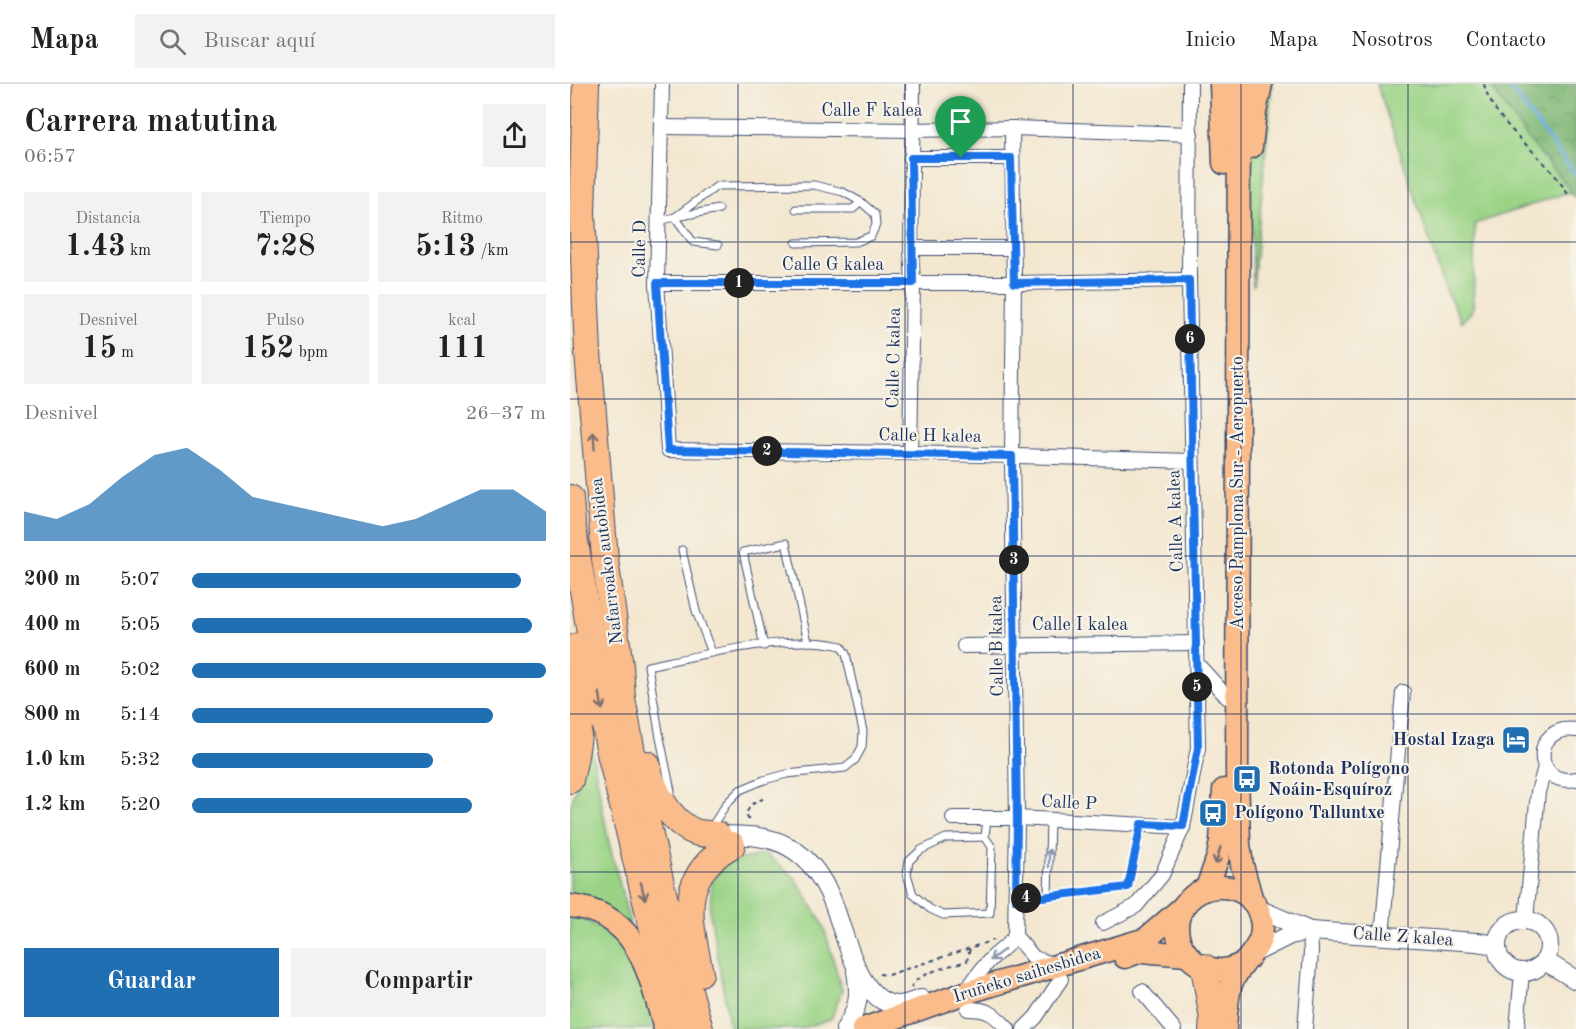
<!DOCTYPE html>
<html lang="es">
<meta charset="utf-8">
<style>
body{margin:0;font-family:"Old Standard TT",serif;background:#f2f2f2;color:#222;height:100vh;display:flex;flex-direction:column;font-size:22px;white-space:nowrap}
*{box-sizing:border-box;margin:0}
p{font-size:20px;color:#767676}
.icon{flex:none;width:33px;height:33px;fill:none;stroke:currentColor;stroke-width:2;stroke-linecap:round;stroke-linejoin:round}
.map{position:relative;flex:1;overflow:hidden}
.panel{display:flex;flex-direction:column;background:#fff;width:570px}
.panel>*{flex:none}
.pin{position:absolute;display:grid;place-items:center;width:51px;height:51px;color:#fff;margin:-62px -26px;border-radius:50% 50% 50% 0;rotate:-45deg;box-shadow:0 0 6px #0007}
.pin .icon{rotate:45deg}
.km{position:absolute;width:30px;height:30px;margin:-15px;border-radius:50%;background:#222;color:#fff;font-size:16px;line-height:30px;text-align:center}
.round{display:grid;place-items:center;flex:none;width:63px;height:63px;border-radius:0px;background:#f2f2f2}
.head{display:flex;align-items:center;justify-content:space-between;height:102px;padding:0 24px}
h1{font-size:33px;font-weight:800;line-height:45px}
.metrics{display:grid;grid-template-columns:repeat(3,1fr);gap:9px;height:102px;padding:6px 24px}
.metrics div{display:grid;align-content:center;border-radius:0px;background:#f2f2f2;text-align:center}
.metrics b{font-size:30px;font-weight:800}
.metrics small{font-size:16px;font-weight:400}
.metrics p{font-size:16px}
.chart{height:168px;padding:12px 24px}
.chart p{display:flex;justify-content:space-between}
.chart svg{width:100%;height:108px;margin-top:6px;fill:#1f6fb2;opacity:.7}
.action{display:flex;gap:12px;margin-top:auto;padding:12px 24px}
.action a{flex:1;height:69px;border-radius:0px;background:#1f6fb2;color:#fff;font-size:24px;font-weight:800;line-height:69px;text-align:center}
.action a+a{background:#f2f2f2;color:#222}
ul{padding:0 24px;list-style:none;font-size:20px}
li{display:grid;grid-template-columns:96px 72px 1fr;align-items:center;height:45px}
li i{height:15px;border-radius:8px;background:#1f6fb2}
header{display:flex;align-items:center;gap:36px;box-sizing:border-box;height:84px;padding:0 30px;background:#fff;border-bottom:2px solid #e0e0e0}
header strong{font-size:28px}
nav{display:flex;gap:33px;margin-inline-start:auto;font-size:21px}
.search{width:420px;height:54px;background:#f2f2f2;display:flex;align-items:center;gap:15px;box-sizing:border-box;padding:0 21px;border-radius:0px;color:#767676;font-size:22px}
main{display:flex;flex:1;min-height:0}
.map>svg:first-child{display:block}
.grass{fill:#9ad385;stroke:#5a8172;stroke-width:1.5}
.forest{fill:url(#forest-crowns);stroke:#4b7268;stroke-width:1.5}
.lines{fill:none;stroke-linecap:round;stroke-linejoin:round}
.stream{stroke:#60abd8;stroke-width:4}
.service-casing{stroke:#3b4b6f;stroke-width:9}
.minor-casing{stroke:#3b4b6f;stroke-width:16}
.tertiary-casing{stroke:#3b4b6f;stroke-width:20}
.trunk-casing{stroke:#3b4b6f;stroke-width:25}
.motorway-casing{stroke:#3b4b6f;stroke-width:28}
.path{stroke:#3b4b6f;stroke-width:2;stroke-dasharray:4.5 4.5;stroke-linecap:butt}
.service{stroke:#fff;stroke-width:7}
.minor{stroke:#fff;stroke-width:14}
.tertiary{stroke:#fff;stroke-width:18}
.trunk{stroke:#f9bc8a;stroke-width:22}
.motorway{stroke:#f9bc8a;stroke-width:26}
.oneway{stroke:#7f6e72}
.oneway2{stroke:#8d97ae}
.route-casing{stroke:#fff;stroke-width:12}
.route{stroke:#1a73e8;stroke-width:8}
.grid{fill:none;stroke:#1b2f5e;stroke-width:1.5;stroke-opacity:0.55}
.labels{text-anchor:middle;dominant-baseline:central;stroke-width:4.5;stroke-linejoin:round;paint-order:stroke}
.street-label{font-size:18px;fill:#1b2f5e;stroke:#f7f3e8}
.poi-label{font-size:18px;font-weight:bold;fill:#1b2f5e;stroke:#f7f3e8;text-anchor:start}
</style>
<header>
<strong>Mapa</strong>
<div class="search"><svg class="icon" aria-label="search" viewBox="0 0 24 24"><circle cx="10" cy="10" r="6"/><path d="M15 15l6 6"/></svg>Buscar aquí</div>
<nav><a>Inicio</a><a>Mapa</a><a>Nosotros</a><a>Contacto</a></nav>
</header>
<main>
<section class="panel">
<div class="head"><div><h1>Carrera matutina</h1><p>06:57</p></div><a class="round"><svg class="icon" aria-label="share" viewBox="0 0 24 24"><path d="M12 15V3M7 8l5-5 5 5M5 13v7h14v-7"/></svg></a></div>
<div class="metrics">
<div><p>Distancia</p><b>1.43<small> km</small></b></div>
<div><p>Tiempo</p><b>7:28</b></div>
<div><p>Ritmo</p><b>5:13<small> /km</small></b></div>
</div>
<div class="metrics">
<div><p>Desnivel</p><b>15<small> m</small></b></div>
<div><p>Pulso</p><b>152<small> bpm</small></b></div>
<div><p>kcal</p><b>111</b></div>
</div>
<div class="chart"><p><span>Desnivel</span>26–37 m</p>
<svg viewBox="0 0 160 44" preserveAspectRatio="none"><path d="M0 44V32L10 35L20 29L30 18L40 9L50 6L60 15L70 26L80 29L90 32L100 35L110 38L120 35L130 29L140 23L150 23L160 32V44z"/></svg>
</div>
<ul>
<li><b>200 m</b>5:07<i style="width:93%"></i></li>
<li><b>400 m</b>5:05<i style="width:96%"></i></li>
<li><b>600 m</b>5:02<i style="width:100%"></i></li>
<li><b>800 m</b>5:14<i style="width:85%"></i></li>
<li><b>1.0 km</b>5:32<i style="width:68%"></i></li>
<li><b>1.2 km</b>5:20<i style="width:79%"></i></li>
</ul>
<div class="action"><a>Guardar</a><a>Compartir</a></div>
</section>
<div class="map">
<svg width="1006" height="945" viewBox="0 0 1006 945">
<defs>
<pattern id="forest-crowns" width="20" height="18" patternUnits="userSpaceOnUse" patternTransform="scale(1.5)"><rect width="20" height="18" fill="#7bb572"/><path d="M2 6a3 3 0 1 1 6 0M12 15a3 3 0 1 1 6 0" fill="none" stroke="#649461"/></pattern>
</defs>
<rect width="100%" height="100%" fill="#f7f3e8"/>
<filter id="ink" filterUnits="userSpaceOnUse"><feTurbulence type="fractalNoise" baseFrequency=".0167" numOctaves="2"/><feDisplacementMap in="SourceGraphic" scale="12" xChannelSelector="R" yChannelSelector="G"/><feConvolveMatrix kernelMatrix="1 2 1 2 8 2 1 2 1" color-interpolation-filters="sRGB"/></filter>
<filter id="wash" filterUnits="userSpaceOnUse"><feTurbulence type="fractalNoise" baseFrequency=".008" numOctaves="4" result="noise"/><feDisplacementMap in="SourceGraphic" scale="24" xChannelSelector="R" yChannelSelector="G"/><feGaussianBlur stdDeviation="1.35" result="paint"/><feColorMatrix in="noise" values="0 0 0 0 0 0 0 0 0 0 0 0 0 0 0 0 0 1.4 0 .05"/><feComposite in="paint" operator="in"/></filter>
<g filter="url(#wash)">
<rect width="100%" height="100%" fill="#f3e7d0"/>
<g class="grass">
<polygon points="679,0 702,0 683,202"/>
<polygon points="807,0 919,0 958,55 1002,107 905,140 903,226 892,238 876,206"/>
<polygon points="17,642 39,759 60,840 0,817 0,723 8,698"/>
<polygon points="196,770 225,794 253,840 272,907 261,935 230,945 160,945 140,829 142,797 157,778"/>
<polygon points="0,834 15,835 43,852 70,891 84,945 0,945"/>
</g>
<polygon class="forest" points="919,0 1006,0 1006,114 998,108 1001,106 958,55"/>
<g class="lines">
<polyline class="stream" points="938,0 940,4 1006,91"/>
</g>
</g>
<g filter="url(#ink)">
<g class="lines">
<g class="service-casing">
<g id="service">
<polyline points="226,125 283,125 291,118"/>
<polyline points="89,137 105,133 147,102 244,101 273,108 291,118 305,130 306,141 301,152 286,158 226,159"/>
<polyline points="148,161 123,158 105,133 149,125"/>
<polyline points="112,466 126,527 142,569"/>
<polyline points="194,562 173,468 216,459 238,558"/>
<path d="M101,707L90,654L78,582C131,571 219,549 271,562L276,570L293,647L292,663L285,676L275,684L217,690L194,696L170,706L157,719L140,745"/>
<polyline points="415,753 422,763 420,829 373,831 360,825 343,810 337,790 339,777 351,766 376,754 415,753 417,734"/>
<polyline points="478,812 480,736"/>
<polyline points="446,816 558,803 571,740"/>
</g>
</g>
<g class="minor-casing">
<g id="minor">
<polyline points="92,0 87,199 98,366 340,369 622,377"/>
<polyline points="91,43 343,46 442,44 621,50"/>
<polyline points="442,44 444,199 442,372 447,734 445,852"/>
<polyline points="341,74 441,74"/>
<polyline points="341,164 442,164"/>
<polyline points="87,199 444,199 619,196"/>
<polyline points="340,369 343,199 341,164 343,0"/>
<polyline points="394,562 627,559"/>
<polyline points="627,580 657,613"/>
<path d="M1006,646C960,640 963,704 1006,695"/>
<polyline points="383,734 447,734 613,743"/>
<polyline points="956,835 968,708 975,683"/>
<polyline points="533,839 566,822 592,791 613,743 628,664 619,196 620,0"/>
<polyline points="812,853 833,608"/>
<polyline points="572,907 604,945"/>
<path d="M395,909C403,897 411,885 421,875C431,865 436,864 445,852L464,874L485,881"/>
<path d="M398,925C419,925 424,930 438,945"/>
<polyline points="454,945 466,933 491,895"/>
<polyline points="735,945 741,868 740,847"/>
<polyline points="947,945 952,888"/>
</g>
</g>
<g class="tertiary-casing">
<g id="tertiary">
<path d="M148,751C172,751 198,751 219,763C239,774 253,795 262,816C274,845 287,916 325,921C333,922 343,917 351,915"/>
<polyline points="688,825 740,847"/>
<circle cx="953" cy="862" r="26"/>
<polyline points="684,869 720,851 740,847 907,858 926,861"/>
<polyline points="975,877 1006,896"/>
<path d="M275,945C289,923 290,912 286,887"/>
</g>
</g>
<g class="trunk-casing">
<g id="trunk">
<polyline points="651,0 654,79"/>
<polyline points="669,0 667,687 669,760 672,781 682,817"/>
<polyline points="681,63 685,28 691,0"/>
<polyline points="637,804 648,773 651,758 654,706"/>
<path d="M0,822C69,829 79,890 95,945"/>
<polyline points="555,873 571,867 617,871"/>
<polyline points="293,945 395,909 576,855 613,823"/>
<path d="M655,945C656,931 657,913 661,900C671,874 700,864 690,831C678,791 618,795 608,835C603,860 622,885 648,886C657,887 666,883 674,879"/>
</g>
</g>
<g class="motorway-casing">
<g id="motorway">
<polyline points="16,0 12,127 18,269 35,475 50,582 52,614 66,690 99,835 130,945"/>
<polyline points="0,414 2,439 39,665 107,945"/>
<path d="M77,680C82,705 100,738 125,748C132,750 141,750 148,751"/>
<path d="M0,696C10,654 14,605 8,562"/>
<polyline points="634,883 643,935 642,945"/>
<path d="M130,889C120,836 105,793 162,761"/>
</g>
</g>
<g class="path">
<path d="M914,0C922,35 961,62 983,89C989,96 994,104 999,112"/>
<path d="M179,736L176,731C179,721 184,718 193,715"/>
<polyline points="309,890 318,891 400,864"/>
<path d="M341,904C344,890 383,881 397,877L400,864L423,856"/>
</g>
<use href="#service" class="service"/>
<use href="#minor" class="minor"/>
<use href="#tertiary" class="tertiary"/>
<use href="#trunk" class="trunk"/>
<use href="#motorway" class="motorway"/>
</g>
<defs><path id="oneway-shaft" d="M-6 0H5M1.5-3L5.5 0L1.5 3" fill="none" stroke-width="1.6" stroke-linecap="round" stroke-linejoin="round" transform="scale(1.5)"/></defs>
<g class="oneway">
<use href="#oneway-shaft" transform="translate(24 357) rotate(-94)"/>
<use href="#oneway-shaft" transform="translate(31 617) rotate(81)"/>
<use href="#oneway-shaft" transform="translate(648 772) rotate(106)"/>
<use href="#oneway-shaft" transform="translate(73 807) rotate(76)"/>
</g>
<g class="oneway2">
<use href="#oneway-shaft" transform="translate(479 774) rotate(-89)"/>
<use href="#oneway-shaft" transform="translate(427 871) rotate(143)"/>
</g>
</g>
<g class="lines" filter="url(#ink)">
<g class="route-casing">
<polygon id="route" points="341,74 441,74 444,199 619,196 628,664 613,742 571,740 558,803 446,816 447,734 442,372 98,366 87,199 343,199"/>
</g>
<use href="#route" class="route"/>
</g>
<path class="grid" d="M168,0V945M335,0V945M503,0V945M671,0V945M838,0V945M0,158H1006M0,315H1006M0,472H1006M0,630H1006M0,788H1006"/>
<defs>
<g id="hotel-square" transform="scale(1.5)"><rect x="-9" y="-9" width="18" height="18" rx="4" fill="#1f6fb2" stroke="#f7f3e8"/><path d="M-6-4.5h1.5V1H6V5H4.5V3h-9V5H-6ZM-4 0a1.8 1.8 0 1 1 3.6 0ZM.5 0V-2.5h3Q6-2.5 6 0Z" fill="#fff"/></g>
<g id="bus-square" transform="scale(1.5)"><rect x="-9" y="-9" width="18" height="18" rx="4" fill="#1f6fb2" stroke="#f7f3e8"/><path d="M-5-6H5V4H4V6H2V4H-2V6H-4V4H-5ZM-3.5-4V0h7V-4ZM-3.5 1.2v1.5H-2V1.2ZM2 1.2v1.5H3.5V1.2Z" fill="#fff"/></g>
</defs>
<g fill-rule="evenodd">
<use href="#hotel-square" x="946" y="656"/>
<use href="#bus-square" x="677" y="695"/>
<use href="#bus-square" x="643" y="729"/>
</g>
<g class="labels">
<g class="street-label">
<text x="302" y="27">Calle F kalea</text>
<text transform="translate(70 165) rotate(-89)">Calle D</text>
<text x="263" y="181">Calle G kalea</text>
<text transform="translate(324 274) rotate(-89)">Calle C kalea</text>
<text transform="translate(360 352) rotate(1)">Calle H kalea</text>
<text transform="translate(668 409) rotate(-90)">Acceso Pamplona Sur - Aeropuerto</text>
<text transform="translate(606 437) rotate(-92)">Calle A kalea</text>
<text transform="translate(37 477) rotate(-97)">Nafarroako autobidea</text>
<text x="510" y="541">Calle I kalea</text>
<text transform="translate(427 562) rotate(-91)">Calle B kalea</text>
<text transform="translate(499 719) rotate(3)">Calle P</text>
<text transform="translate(833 853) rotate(4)">Calle Z kalea</text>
<text transform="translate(457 891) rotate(-17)">Iruñeko saihesbidea</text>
</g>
<g class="poi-label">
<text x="925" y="656" text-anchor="end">Hostal Izaga</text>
<text x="698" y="685">Rotonda Polígono<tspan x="698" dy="21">Noáin-Esquíroz</tspan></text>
<text x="664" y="729">Polígono Talluntxe</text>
</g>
</g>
</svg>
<div class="pin" style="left:391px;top:74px;background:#1e9e55"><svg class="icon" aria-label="arrive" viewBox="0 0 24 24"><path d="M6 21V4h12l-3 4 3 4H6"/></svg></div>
<b class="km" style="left:169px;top:199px">1</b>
<b class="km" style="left:197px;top:367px">2</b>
<b class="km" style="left:444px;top:476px">3</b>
<b class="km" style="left:456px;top:814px">4</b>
<b class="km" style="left:627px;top:603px">5</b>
<b class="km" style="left:620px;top:255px">6</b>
</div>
</main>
